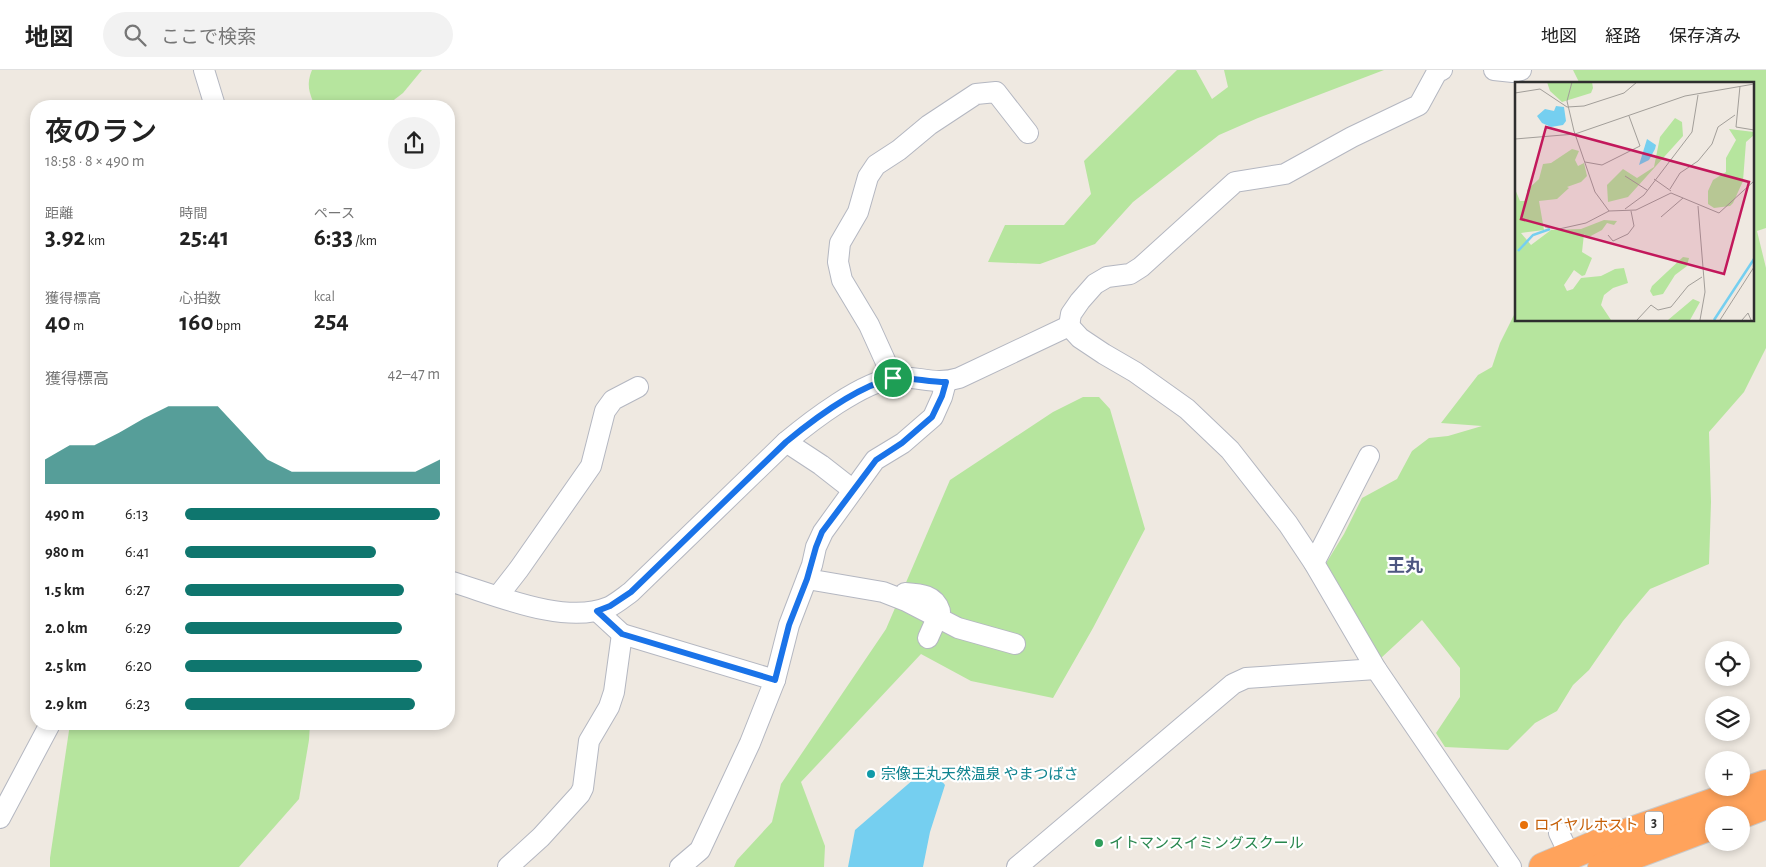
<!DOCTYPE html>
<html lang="ja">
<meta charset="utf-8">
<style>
body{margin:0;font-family:"Alegreya Sans","Noto Sans JP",sans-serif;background:#f2f2f2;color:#222;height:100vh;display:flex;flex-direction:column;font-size:19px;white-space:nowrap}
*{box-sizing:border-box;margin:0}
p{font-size:16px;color:#767676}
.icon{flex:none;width:28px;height:28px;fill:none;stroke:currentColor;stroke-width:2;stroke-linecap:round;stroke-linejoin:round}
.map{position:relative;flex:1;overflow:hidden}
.side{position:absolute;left:30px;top:30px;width:425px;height:630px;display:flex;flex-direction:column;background:#fff;border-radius:20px;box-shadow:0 2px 8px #0003}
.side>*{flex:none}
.tools{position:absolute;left:1705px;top:571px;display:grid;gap:10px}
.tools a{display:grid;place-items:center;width:45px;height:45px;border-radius:50%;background:#fff;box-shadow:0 2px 8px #0003;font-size:25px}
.pin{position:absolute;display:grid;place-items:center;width:42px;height:42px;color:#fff;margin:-21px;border:2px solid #fff;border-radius:50%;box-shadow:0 1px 5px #0007}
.round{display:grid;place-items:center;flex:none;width:52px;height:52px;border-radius:26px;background:#f2f2f2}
.headline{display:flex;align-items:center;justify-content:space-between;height:85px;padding:0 15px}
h1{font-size:28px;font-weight:600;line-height:38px}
.figures{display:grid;grid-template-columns:repeat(3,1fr);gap:8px;height:85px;padding:5px 15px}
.figures div{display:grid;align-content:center}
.figures b{font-size:25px;font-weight:600}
.figures small{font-size:14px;font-weight:400}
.figures p{font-size:14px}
.chart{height:140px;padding:10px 15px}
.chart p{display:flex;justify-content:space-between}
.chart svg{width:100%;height:90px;margin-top:5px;fill:#0f766e;opacity:.7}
ul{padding:0 15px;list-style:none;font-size:16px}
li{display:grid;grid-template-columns:80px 60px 1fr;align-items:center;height:38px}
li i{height:12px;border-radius:6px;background:#0f766e}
header{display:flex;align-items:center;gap:30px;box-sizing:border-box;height:70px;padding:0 25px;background:#fff;border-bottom:1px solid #e0e0e0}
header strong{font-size:24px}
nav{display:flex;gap:28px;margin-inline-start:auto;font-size:18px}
.search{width:350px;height:45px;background:#f2f2f2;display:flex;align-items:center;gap:12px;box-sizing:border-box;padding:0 18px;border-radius:28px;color:#767676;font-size:19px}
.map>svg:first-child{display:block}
.green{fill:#b6e59e}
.water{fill:#75cff0}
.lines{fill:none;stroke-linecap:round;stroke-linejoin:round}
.minor-casing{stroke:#b4b7c1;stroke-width:22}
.highway-casing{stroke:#c9c9c9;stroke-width:30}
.minor{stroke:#fff;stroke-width:20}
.highway{stroke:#ffa35c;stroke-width:28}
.route-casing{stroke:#fff;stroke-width:10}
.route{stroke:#1a73e8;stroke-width:6}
.culture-dot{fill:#0f9aa8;stroke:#fff;stroke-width:2}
.food-dot{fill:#e8710a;stroke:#fff;stroke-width:2}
.leisure-dot{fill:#2e9e5b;stroke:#fff;stroke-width:2}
.labels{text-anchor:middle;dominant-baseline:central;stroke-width:4.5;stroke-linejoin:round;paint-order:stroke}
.shield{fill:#fff;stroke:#6d6d6d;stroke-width:1}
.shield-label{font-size:14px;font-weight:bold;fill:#2e2e2e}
.culture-label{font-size:15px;fill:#0d838f;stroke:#fff;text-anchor:start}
.food-label{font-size:15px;fill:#c56008;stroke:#fff;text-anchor:start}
.leisure-label{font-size:15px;fill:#27864d;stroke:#fff;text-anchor:start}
.quarter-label{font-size:18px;font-weight:bold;fill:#4d5680;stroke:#fff}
.inset-river{fill:none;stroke:#75cff0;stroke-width:2.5}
.inset-road{fill:none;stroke:#a29e99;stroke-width:1}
.view{fill:#c2185b;fill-opacity:0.15;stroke:#c2185b;stroke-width:2.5}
.inset-edge{fill:none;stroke:#2e2e2e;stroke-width:2.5}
</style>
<header>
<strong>地図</strong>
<div class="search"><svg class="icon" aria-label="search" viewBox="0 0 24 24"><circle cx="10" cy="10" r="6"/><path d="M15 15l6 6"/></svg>ここで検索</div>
<nav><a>地図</a><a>経路</a><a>保存済み</a></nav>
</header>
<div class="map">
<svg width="1766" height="797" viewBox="0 0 1766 797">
<rect width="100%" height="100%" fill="#efe9e1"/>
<g class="green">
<path d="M312,0H422L403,23L386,36H315C309,23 306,14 312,0Z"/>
<polygon points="1177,0 1196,0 1212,29 1228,17 1224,0 1384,0 1258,48 1219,65 1133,132 1095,174 1040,194 988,192 1005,155 1064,155 1091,124 1084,91"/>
<polygon points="1573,0 1766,0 1766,158 1757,161 1766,198 1766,278 1744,322 1709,362 1711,432 1709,494 1650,519 1623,551 1589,600 1573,615 1557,641 1535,653 1508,680 1445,677 1436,663 1460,627 1460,598 1422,550 1381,588 1325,495 1344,464 1362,428 1397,409 1412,381 1429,368 1448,366 1482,356 1441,353 1478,305 1492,297 1500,273 1516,241 1516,250 1752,250 1752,14 1580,14"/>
<polygon points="1083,327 1099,327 1110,339 1145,459 1093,558 1053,628 971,611 921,584 801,712 825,776 824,797 734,797 737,790 772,752 781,714 886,559 950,410 1053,342"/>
<polygon points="70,654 310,654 309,670 299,729 239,797 50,797 50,788"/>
</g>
<polygon class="water" points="929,696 945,715 930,762 923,797 848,797 855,760"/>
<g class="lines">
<g class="minor-casing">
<g id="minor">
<polyline points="204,0 215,36"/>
<polyline points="1494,0 1513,2 1521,0"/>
<polyline points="1069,256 1080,268 1104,284 1135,302 1187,339 1230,380 1288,454 1314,493 1376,599 1511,797"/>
<polyline points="1069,256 1071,244 1080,231 1095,214 1107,207 1130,204 1141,197 1235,112 1285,104 1352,67 1419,35 1437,2 1442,0"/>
<polyline points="893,308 869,255 842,210 838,192 840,173 858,142 868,107 876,95 899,80 929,55 976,24 996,22 1028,63"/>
<polyline points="786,372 821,395 853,420"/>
<polyline points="1314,493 1369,386"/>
<polyline points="807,509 883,522 906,531 958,558 1015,574"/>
<path d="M449,511C494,524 564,556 609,537C617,533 624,527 631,522L786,372C811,351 862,312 894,308C919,305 933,316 959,308L1069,256"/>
<path d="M905,523C921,524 935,525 940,541L928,568"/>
<polyline points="498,526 519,499 591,396 605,341 613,330 638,317"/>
<polyline points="597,541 622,564 775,610"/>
<polyline points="0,748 50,654"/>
<polyline points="1559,763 1570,786"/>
<polyline points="508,797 541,767 580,724 583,718 589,671 609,637 614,622 622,564"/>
<polyline points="680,797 700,780 750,673 775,610 789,555 812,495 816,477 823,462 875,390 903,373 933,347 942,327 946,312"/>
<polyline points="1017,797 1233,614 1246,608 1376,599"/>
</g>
</g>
<g class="highway-casing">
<g id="highway">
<polyline points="1740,745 1766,735"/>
<polyline points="1543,797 1609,769 1766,714"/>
<polyline points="1602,797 1714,755"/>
</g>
</g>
<use href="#minor" class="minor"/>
<use href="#highway" class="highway"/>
</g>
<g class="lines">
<g class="route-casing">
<path id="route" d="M893,308C911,307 928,312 946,312L942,326L932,347L902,373L876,390L822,462L816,477L807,509L789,555L775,610L622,564L597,541L610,536L631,522L786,372C815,348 856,317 893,308Z"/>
</g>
<use href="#route" class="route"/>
</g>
<circle class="culture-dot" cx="871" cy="704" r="5"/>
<circle class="food-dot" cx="1524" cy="755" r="5"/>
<circle class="leisure-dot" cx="1099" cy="773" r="5"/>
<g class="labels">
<rect class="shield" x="1645" y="741.5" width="18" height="23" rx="4"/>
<g class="shield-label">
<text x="1654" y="753">3</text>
</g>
<g class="culture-label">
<text x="881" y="704">宗像王丸天然温泉 やまつばさ</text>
</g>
<g class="food-label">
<text x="1534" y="755">ロイヤルホスト</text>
</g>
<g class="leisure-label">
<text x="1109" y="773">イトマンスイミングスクール</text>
</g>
<g class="quarter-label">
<text x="1405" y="497">王丸</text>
</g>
</g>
<g transform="translate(1515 12)">
<rect width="239" height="239" fill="#efe9e1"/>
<path d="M32,0H77L78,6L76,11L47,20L35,9ZM160,36L167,40L168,54L113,115L93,120L92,103L108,87L122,96L139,85L145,55ZM214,47L239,50V53L231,60L228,99L218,121L215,124L199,126L193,122V109L198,98L211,90V76L221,58ZM57,67L64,69L60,78L63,84L69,81L72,94L66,100L52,105L54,106L42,117L24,119L29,148L6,151L16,163L36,148L66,147L89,138L102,139L99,143L92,141L87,148L72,156L69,152L67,170L77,176L70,193L67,194L59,188L49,203L52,209L58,207L66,196L86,194L100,187L109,186L113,201L98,206L89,213L86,223L96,238H0V107L5,119H12V108L24,97L28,82L36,81ZM168,175L174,176L172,184L160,193L148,212L138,214L135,209L137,204ZM178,217L185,220L175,238H153Z" fill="#b6e59e"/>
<path d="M41,24L49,25L51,39L48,43L36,45L27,41L22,34L30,27L39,29ZM132,57L141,63L140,67L134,78L124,83Z" fill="#75cff0"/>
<path class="inset-river" d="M3,169L18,153L35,147M199,238L239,177"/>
<path class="inset-road" d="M57,0L52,19L59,49L80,110L94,129M225,4L221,45L239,48M0,11L25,7L52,25L69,24L109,11L122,0M0,57L60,52L170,14L239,2M70,80L87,83L125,64L114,34M110,94L132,108M139,97L156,109M155,107L165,91L183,79L197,62L203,45L220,33M183,124L190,210L185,238M110,127L129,113L177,50L183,13M146,135L168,116M30,145L44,147L71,141L94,129L121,128L156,111L204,131L239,99M93,153L98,159L113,152L119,144L116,129M122,238L136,223L143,228L156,225L173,204L187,195M205,238L239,185M227,238L233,231L236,238"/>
<path class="view" d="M31,45L234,100L209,192L6,137Z"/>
<rect width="239" height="239" class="inset-edge"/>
</g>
</svg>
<div class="tools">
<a><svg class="icon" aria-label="locate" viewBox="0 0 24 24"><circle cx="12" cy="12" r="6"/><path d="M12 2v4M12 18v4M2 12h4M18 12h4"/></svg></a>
<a><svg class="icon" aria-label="layers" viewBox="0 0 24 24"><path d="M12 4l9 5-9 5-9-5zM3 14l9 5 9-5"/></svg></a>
<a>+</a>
<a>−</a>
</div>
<div class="pin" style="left:893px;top:308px;background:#1e9e55"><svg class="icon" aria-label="arrive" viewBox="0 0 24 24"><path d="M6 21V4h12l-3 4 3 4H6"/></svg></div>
<section class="side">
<div class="headline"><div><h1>夜のラン</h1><p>18:58 · 8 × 490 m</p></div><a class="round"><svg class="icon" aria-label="share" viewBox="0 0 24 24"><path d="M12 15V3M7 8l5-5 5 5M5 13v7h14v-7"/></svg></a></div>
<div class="figures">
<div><p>距離</p><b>3.92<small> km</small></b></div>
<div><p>時間</p><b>25:41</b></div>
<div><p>ペース</p><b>6:33<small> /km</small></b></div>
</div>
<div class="figures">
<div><p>獲得標高</p><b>40<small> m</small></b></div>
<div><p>心拍数</p><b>160<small> bpm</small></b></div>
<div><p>kcal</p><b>254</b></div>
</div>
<div class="chart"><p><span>獲得標高</span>42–47 m</p>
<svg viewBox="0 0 160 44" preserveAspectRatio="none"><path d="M0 44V32L10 25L20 25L30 19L40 12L50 6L60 6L70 6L80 19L90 32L100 38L110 38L120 38L130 38L140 38L150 38L160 32V44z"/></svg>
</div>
<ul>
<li><b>490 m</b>6:13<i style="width:100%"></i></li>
<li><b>980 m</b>6:41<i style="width:75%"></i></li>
<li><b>1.5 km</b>6:27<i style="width:86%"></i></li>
<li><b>2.0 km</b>6:29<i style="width:85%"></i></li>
<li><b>2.5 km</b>6:20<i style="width:93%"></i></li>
<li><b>2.9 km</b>6:23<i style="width:90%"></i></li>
</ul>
</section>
</div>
